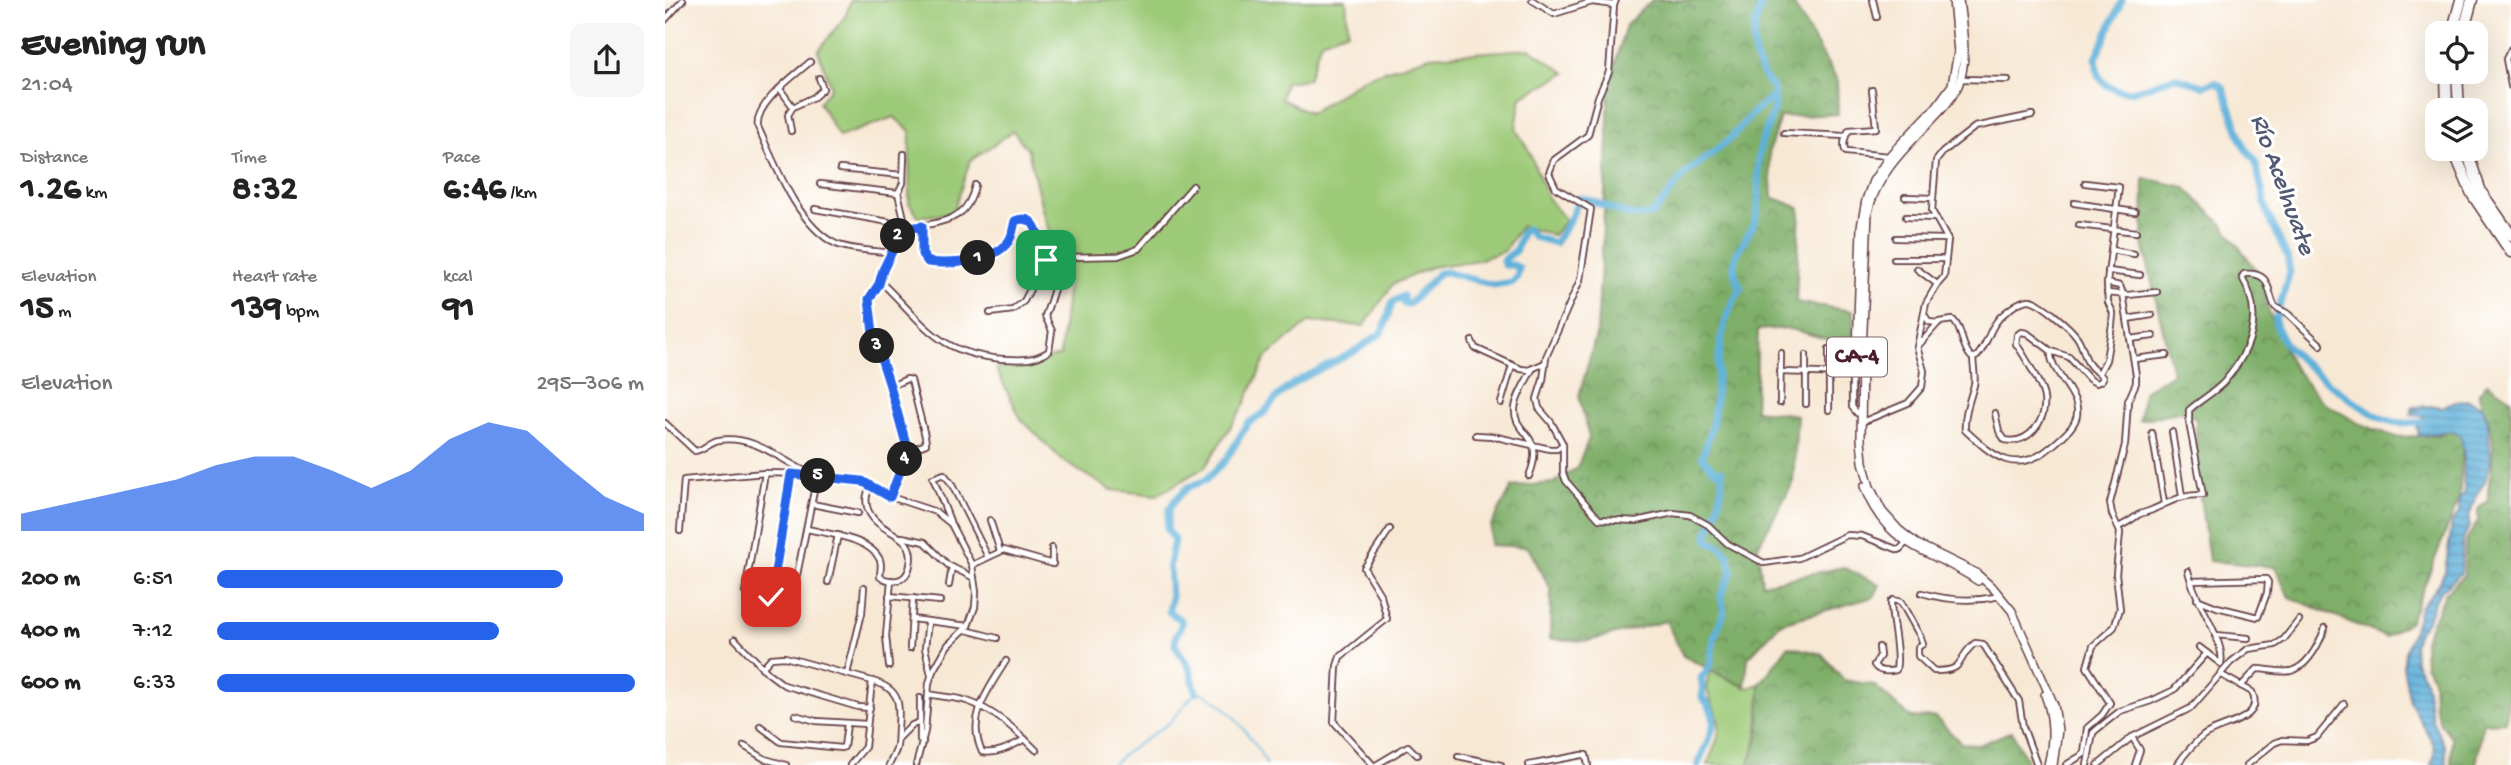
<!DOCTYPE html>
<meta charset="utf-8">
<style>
body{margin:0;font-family:"Gochi Hand",sans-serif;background:#f6f6f6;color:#222;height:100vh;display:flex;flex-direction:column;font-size:26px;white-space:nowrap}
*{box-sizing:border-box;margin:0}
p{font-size:23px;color:#767676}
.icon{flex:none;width:38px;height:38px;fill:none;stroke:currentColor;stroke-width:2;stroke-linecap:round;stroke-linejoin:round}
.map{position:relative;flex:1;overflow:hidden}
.panel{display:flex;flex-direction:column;background:#fff;width:665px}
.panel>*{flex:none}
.buttons{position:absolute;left:1760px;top:21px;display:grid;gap:14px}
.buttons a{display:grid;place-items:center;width:63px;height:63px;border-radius:14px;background:#fff;box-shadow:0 7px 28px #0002;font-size:35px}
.pin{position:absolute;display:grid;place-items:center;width:60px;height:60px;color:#fff;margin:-30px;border-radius:14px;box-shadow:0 4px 10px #0006}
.km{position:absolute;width:35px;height:35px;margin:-18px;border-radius:50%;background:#222;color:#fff;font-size:19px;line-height:35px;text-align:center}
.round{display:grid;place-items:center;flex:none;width:74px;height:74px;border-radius:14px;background:#f6f6f6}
.summary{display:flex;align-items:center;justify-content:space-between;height:119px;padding:0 21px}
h1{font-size:38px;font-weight:700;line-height:52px}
.stats{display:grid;grid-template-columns:repeat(3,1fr);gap:10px;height:119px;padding:7px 21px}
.stats div{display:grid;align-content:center}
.stats b{font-size:35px;font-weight:700}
.stats small{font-size:19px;font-weight:400}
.stats p{font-size:19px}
.chart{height:196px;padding:14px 21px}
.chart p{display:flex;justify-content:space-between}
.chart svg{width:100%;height:126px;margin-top:7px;fill:#2563eb;opacity:.7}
ul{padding:0 21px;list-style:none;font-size:23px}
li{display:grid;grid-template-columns:112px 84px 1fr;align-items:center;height:52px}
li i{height:18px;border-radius:9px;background:#2563eb}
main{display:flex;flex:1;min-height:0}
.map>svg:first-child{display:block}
.grass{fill:#9dca78;stroke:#747452;stroke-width:2}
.forest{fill:url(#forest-crowns);stroke:#64664a;stroke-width:2}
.water{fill:url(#water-rules);stroke:#546882;stroke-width:2}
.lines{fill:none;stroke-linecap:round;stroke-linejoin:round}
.stream{stroke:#5fb1da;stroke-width:2}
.river{stroke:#5fb1da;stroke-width:7}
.street-casing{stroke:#643d44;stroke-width:8}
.primary-casing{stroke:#643d44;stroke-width:10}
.highway-casing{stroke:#643d44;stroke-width:13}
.street{stroke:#fff;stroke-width:4.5}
.primary{stroke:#fff;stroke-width:7}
.highway{stroke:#fff;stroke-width:10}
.route-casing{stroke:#fff;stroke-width:14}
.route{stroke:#2563eb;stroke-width:9}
.labels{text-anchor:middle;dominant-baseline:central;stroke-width:6;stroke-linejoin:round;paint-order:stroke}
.shield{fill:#fff;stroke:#80626b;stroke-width:2}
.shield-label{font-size:23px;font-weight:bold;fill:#4a1f2b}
.water-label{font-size:26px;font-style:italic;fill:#525971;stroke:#fff}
</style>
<main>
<section class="panel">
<div class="summary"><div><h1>Evening run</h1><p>21:04</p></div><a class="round"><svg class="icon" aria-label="share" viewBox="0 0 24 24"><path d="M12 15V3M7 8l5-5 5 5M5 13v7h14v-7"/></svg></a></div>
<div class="stats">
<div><p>Distance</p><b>1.26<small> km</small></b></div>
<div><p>Time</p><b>8:32</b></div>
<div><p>Pace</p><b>6:46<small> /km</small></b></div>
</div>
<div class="stats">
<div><p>Elevation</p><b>15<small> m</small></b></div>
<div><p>Heart rate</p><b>139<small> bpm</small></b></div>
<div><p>kcal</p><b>91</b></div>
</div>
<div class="chart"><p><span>Elevation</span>295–306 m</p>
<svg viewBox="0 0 160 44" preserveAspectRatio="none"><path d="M0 44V38L10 35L20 32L30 29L40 26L50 21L60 18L70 18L80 23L90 29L100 23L110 12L120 6L130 9L140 21L150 32L160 38V44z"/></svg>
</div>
<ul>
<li><b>200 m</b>6:51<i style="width:81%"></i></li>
<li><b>400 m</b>7:12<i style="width:66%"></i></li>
<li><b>600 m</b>6:33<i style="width:98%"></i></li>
</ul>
</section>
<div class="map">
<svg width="1846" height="765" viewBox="0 0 1846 765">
<defs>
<pattern id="forest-crowns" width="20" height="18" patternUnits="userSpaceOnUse" patternTransform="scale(1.75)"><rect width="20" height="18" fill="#7eae68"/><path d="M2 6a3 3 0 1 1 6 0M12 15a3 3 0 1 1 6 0" fill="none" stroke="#698d56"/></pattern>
<pattern id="water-rules" width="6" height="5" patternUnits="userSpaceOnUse" patternTransform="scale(1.75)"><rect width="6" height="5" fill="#5fb1da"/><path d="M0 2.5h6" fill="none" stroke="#508fb1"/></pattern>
</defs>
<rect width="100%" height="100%" fill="#fff"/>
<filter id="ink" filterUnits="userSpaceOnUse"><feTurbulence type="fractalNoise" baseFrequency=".0143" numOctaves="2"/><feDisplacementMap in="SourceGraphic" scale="14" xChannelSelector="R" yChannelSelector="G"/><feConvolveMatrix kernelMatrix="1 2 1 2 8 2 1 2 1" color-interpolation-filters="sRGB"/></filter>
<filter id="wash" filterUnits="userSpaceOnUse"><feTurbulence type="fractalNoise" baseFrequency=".00686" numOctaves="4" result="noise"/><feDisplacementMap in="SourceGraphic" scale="28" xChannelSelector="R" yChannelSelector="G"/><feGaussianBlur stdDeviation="1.57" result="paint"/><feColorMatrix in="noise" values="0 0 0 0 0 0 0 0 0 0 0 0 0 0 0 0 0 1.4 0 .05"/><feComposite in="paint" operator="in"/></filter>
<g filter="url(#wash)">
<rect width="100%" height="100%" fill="#f7e8d4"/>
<g class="grass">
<polygon points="186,0 681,0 683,31 656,41 643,79 620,82 616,99 645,113 699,78 765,56 865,49 901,73 856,97 851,129 864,151 883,199 901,220 888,235 856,226 839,251 814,260 766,267 728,284 699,326 644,322 601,358 578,407 540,467 492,495 446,490 398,461 356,419 331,369 395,356 403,281 379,217 363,150 348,131 305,161 288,213 254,217 244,203 245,131 229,117 174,137 154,102 166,87 153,51 181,15"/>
<path d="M1046,671L1083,688L1095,684C1095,713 1095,738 1083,765H1042C1046,753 1054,742 1054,728C1054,707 1033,691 1046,671Z"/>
</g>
<g class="forest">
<polygon points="987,0 1126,0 1172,80 1173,114 1115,117 1104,151 1107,197 1135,208 1131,302 1188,311 1188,346 1121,328 1093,330 1090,410 1132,415 1128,483 1093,546 1097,584 1178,567 1215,585 1209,597 1116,623 1083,658 1080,687 1018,656 1001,621 923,641 885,639 886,590 863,547 825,545 826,526 847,487 888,483 912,468 924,438 914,396 932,332 943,141 943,89 961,25"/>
<polygon points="1479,178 1519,187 1557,224 1596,276 1604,313 1626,364 1656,401 1695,424 1731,437 1773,435 1784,431 1795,434 1798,443 1794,499 1745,621 1721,637 1624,597 1610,567 1544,561 1531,468 1531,418 1518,411 1474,420 1479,391 1508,373 1478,244"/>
<path d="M1822,383L1846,399V664L1841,722L1818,723L1811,765H1786L1787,738L1775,723L1769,704L1768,678L1760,665L1759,640L1781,592L1799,575L1801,541L1813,521V509L1823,501C1822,482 1826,479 1827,463C1831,432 1823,420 1813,394Z"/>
<polygon points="1123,646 1157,654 1179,680 1209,685 1246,718 1270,717 1296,743 1314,745 1347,731 1364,765 1083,765 1090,749 1094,732 1095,684"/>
</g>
<path class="water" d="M1803,400L1817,406L1823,422L1826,460L1820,481L1811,496L1804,517V526L1798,540L1796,573L1777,590L1769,602L1763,620L1753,632L1749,644L1750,662L1760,679L1767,720L1780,747L1782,765H1766L1770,754L1769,745L1745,702L1738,667L1740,652L1753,617L1755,607L1770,590L1780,572L1787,523L1794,513V499L1800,493C1796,473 1803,454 1794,434L1784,431L1754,436L1752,427L1758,424V416L1746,415L1747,411L1755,410L1747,409V407L1771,406L1776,408L1785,403Z"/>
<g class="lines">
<path class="stream" d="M447,765L459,754L504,723L531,692C558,694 590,742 602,765"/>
<g class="river">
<path d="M1457,0L1431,58L1433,75L1441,85L1453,90L1467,92L1510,77L1538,86L1550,82L1558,87L1579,147L1590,160L1602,212L1622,256L1625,272L1610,320C1612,330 1617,340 1624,348C1639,366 1698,411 1719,419C1734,425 1751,424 1766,420"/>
<path d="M531,692L525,669L510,645L511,636L517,623L516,620L504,612L506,597L504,565L509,540L502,529L504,510L509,501L523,487L541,480L561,460L583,423L598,414L613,396L630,382L687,353L715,334L720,326L727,303L738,296L739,304H744L774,273L781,272L828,285L848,282L852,277L854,268L848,265H839L838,261L851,250L857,232L862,229L869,237L890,243L903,223L915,198C940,202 961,222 988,214L1019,175L1064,140L1087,114L1108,96"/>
<path d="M1033,765C1041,739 1061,722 1037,697L1038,691L1036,678L1045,666L1049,638L1059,612L1056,595L1067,571L1063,555L1056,547L1044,541L1042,535C1053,514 1058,494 1057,471L1049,470L1037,457C1041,445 1046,433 1048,420C1055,375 1049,327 1076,288C1055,253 1087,242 1092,214C1096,194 1091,173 1094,154C1096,133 1114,113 1108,91C1107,85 1100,79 1097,73C1083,46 1088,27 1098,0"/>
</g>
</g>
</g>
<g filter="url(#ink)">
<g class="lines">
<g class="street-casing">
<g id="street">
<polyline points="867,0 889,14 927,2 949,5"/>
<polyline points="951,0 949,5 944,72 933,97 923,135 889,160 884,173 891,188 926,209 915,280 881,357 878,380 872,399 874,408 886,422 898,444 898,473 901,481 934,519 971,521 1008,513 1025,515 1043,525 1063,544 1099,563 1134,558 1182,535 1197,536 1234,550 1241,543"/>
<polyline points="1208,0 1212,17"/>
<polyline points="0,20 18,0"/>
<polyline points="1846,49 1841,59 1846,86"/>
<path d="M145,62C129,76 89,104 93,127C110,164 133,226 171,244C188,251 208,250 226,253"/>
<polyline points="1296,79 1343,80"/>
<polyline points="115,89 128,107 123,115 126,131"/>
<path d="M1207,90L1211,128L1184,130C1180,136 1177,146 1181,152L1224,156"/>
<polyline points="128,107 149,97 158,89 154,78"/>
<polyline points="1119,133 1180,136"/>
<polyline points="239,154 238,183 233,193 241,227"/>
<polyline points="175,169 237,175"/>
<polyline points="155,184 233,193"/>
<polyline points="1240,197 1268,198"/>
<polyline points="1409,203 1470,212"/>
<polyline points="150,209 224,222 238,229"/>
<polyline points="1241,217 1271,218"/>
<polyline points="1414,225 1471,232"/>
<path d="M257,226C259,235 254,253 259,259C270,272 329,257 340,246C347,239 347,230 350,221C374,212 373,238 378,254C382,263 387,272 392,281"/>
<polyline points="1231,238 1282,239"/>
<polyline points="1446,250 1469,254"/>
<polyline points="1229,259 1281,259"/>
<polyline points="1252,269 1272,284"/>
<polyline points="1443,271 1475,275"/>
<path d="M214,284L219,285C261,326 274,354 338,359C356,360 369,361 384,351L387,331L380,316C388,296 391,274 404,257L453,256L473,249L528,186"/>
<polyline points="1442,293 1463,295 1492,292"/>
<polyline points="325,313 348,310 359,301 374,272 379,255"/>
<polyline points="1259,314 1264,322 1273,323"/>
<polyline points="1462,319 1487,315"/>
<polyline points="1465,339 1488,336"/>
<polyline points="807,341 810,348 856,369 864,370 880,363"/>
<path d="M1254,345L1274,322L1288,320C1298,329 1295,344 1306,357H1311C1323,347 1323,325 1341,312C1347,307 1357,299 1365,300C1376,302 1406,328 1412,337C1421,350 1418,365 1434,373"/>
<polyline points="1141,355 1141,404"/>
<path d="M1308,357C1308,366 1311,377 1309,385C1305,400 1299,413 1300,430C1329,457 1351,477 1387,446C1394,440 1405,431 1409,423C1424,398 1383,374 1386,351"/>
<polyline points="1469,359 1502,355"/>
<polyline points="1115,372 1187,374"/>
<polyline points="226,386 242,379 246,380 260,436 261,444 243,451"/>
<polyline points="836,403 847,366"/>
<polyline points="1115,403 1116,353"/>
<polyline points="1164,410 1164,349"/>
<polyline points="1192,413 1187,407 1187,374 1192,351"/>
<path d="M1330,413L1334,431L1340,440C1364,445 1382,420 1379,398C1378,387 1358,353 1351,344L1352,335L1356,332L1362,333L1386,351L1404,357L1424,379L1431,383L1436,381L1438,378L1434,373L1441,360L1447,325L1448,313L1443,302L1442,283L1454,187L1420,183"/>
<polyline points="1197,422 1243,403 1257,387 1259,371 1252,347 1261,303 1271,286 1279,277 1283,240 1267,211 1271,161 1278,152 1310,127 1367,115"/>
<path d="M0,423L30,451C39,450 45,441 54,440C89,435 114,459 142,472"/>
<polyline points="1507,432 1517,496"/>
<polyline points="1487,433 1499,503"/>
<polyline points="811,435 827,436 885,449 892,449 897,445"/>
<path d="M864,476C882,433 848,435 850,409C851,396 862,380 868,368"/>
<path d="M225,497L243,451L225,386L208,333L204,311V299L214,284L218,270L238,229C245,225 253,227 261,225C289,220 304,214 310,185"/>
<polyline points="147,504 193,513"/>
<polyline points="325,520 335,551"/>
<polyline points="285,521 268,478 279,474 286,483 323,557"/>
<path d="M1453,527C1461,524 1466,520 1473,515C1478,512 1484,512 1489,509C1507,501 1517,494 1538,495L1524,423V410C1535,400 1549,393 1559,382C1587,350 1599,315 1577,277L1579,274C1607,272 1601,289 1610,307L1622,313L1656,345"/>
<path d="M142,529C163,534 205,538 215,560C217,565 215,571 215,577C221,580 229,582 236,579C242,576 244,571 245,565C252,532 216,536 204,512C199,502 202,494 205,485"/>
<polyline points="15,531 19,480 100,473 146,474 189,479 197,481 229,498 271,512 286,524 307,565 311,592 310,607 303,626 283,645 268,671 264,683 260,731 251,765"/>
<polyline points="237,537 260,542 283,565 309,578"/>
<polyline points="387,564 387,548"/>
<polyline points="307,565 339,550 388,564"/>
<polyline points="1523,571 1526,581"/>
<polyline points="132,575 152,476"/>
<polyline points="163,582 173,535"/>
<polyline points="284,585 287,567"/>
<polyline points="80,592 100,473"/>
<path d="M1257,593C1281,600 1306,602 1330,597"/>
<polyline points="224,596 275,601"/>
<polyline points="106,597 126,474"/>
<path d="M1532,599L1552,607L1593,617L1602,593L1603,582L1601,579L1526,581C1533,605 1561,643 1556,664L1534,647"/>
<polyline points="247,619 303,626"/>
<polyline points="263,621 260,648 266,675"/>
<polyline points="301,630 332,638"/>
<polyline points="1551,635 1583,638"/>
<polyline points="70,639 103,673 119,685 193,707 205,708"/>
<path d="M1214,647L1215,656L1209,665C1214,673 1223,672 1231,670C1235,651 1226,622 1226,602L1228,600L1236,602L1256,638L1258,644L1253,647V656L1269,671C1303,671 1289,660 1310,643L1318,644L1354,701L1358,727L1372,765"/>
<polyline points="245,648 248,598"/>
<path d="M341,661C323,690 301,717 317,752C332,755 347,746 360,739"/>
<polyline points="224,666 221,636 226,580"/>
<polyline points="97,668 106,658 120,657 207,681 200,747 185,765"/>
<polyline points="182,674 197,613 199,587"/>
<path d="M207,681C235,689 235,702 233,728C232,749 234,745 224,765"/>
<path d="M1576,686L1592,669C1603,669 1615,673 1626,671C1644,666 1654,644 1660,628"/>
<path d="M263,694C276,697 290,697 302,701C329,710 351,730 371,750"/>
<polyline points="255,698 255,740 258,742"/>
<polyline points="130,715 151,721 202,724"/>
<polyline points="95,726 116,742 176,748 179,747 182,724"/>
<polyline points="1467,737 1475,750 1470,765"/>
<polyline points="234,738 247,725 255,722"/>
<polyline points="79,746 100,759 121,765"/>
<polyline points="793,756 836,765"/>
<polyline points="708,765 669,722 672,666 675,657 722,619 716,596 699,568 725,529"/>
<polyline points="711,765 743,746 752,755"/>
<polyline points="864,765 917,755 921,755 923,765"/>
<polyline points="1401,765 1419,754 1422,728 1437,715 1445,703 1422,667 1428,646 1449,627 1455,609 1451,574 1455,532 1447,514 1445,503 1460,445 1463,401 1471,383 1471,375 1458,294 1455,286 1442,283"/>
<polyline points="1422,765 1428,733 1431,730 1455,711 1486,701 1509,690 1542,653"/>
<polyline points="1433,765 1467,737 1526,708 1566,662 1583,649 1610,645 1619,639 1634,620"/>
<path d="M1512,765C1519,755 1528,744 1538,736C1553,724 1601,721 1587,692L1555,674"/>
<polyline points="1582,765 1609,743 1617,740 1642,741 1652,737 1679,704"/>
</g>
</g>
<g class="primary-casing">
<g id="primary">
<path d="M1294,0C1297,28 1304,59 1293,86C1286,101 1274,112 1263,124C1238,150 1211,176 1203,212L1197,353L1196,439L1198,462L1205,487L1217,511L1234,530L1252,544L1311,573L1329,589L1347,611L1389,705L1393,730L1388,765"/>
<polyline points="1192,353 1196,227 1201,200 1208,181 1226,154 1271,107 1287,85 1293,52 1288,0"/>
<path d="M1199,486C1222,549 1265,548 1313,581"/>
<path d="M1380,695C1389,718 1389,741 1383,765"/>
</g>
</g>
<g class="highway-casing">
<g id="highway">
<polyline points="1787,33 1796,0"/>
<polyline points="1798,33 1807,0"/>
<polyline points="1781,72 1782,110"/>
<polyline points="1792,72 1794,110"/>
<polyline points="1788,149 1807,194 1846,252"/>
<polyline points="1801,149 1816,192 1846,235"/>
</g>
</g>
<use href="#street" class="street"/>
<use href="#primary" class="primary"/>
<use href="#highway" class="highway"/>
</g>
</g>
<g class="lines" filter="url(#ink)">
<g class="route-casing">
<path id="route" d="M106,597L126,474L197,481L225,497L243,451L225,386L208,333L204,299L214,284L218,270L238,229L257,226V254L263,262C285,265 329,262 343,242C348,236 348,228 350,221C375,211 373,244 381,260"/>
</g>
<use href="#route" class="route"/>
</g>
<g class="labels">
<rect class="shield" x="1162" y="337.5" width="60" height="39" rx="5"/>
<g class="shield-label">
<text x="1192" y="357">CA-4</text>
</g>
<g class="water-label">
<text transform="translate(1616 185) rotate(70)">Río Acelhuate</text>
</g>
</g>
</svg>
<div class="buttons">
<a><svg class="icon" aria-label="locate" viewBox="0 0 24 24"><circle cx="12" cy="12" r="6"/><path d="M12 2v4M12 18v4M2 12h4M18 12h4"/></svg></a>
<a><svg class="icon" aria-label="layers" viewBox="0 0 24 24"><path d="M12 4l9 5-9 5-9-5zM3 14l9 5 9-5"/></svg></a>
</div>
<div class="pin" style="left:381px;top:260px;background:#1e9e55"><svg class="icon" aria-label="arrive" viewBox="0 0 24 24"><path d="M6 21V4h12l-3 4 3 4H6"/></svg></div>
<div class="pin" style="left:106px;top:597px;background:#d93025"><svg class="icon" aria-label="check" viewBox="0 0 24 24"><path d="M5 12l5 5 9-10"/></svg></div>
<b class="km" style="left:313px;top:258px">1</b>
<b class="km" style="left:233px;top:236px">2</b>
<b class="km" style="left:212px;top:346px">3</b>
<b class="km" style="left:240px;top:459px">4</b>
<b class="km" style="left:153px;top:476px">5</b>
</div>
</main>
